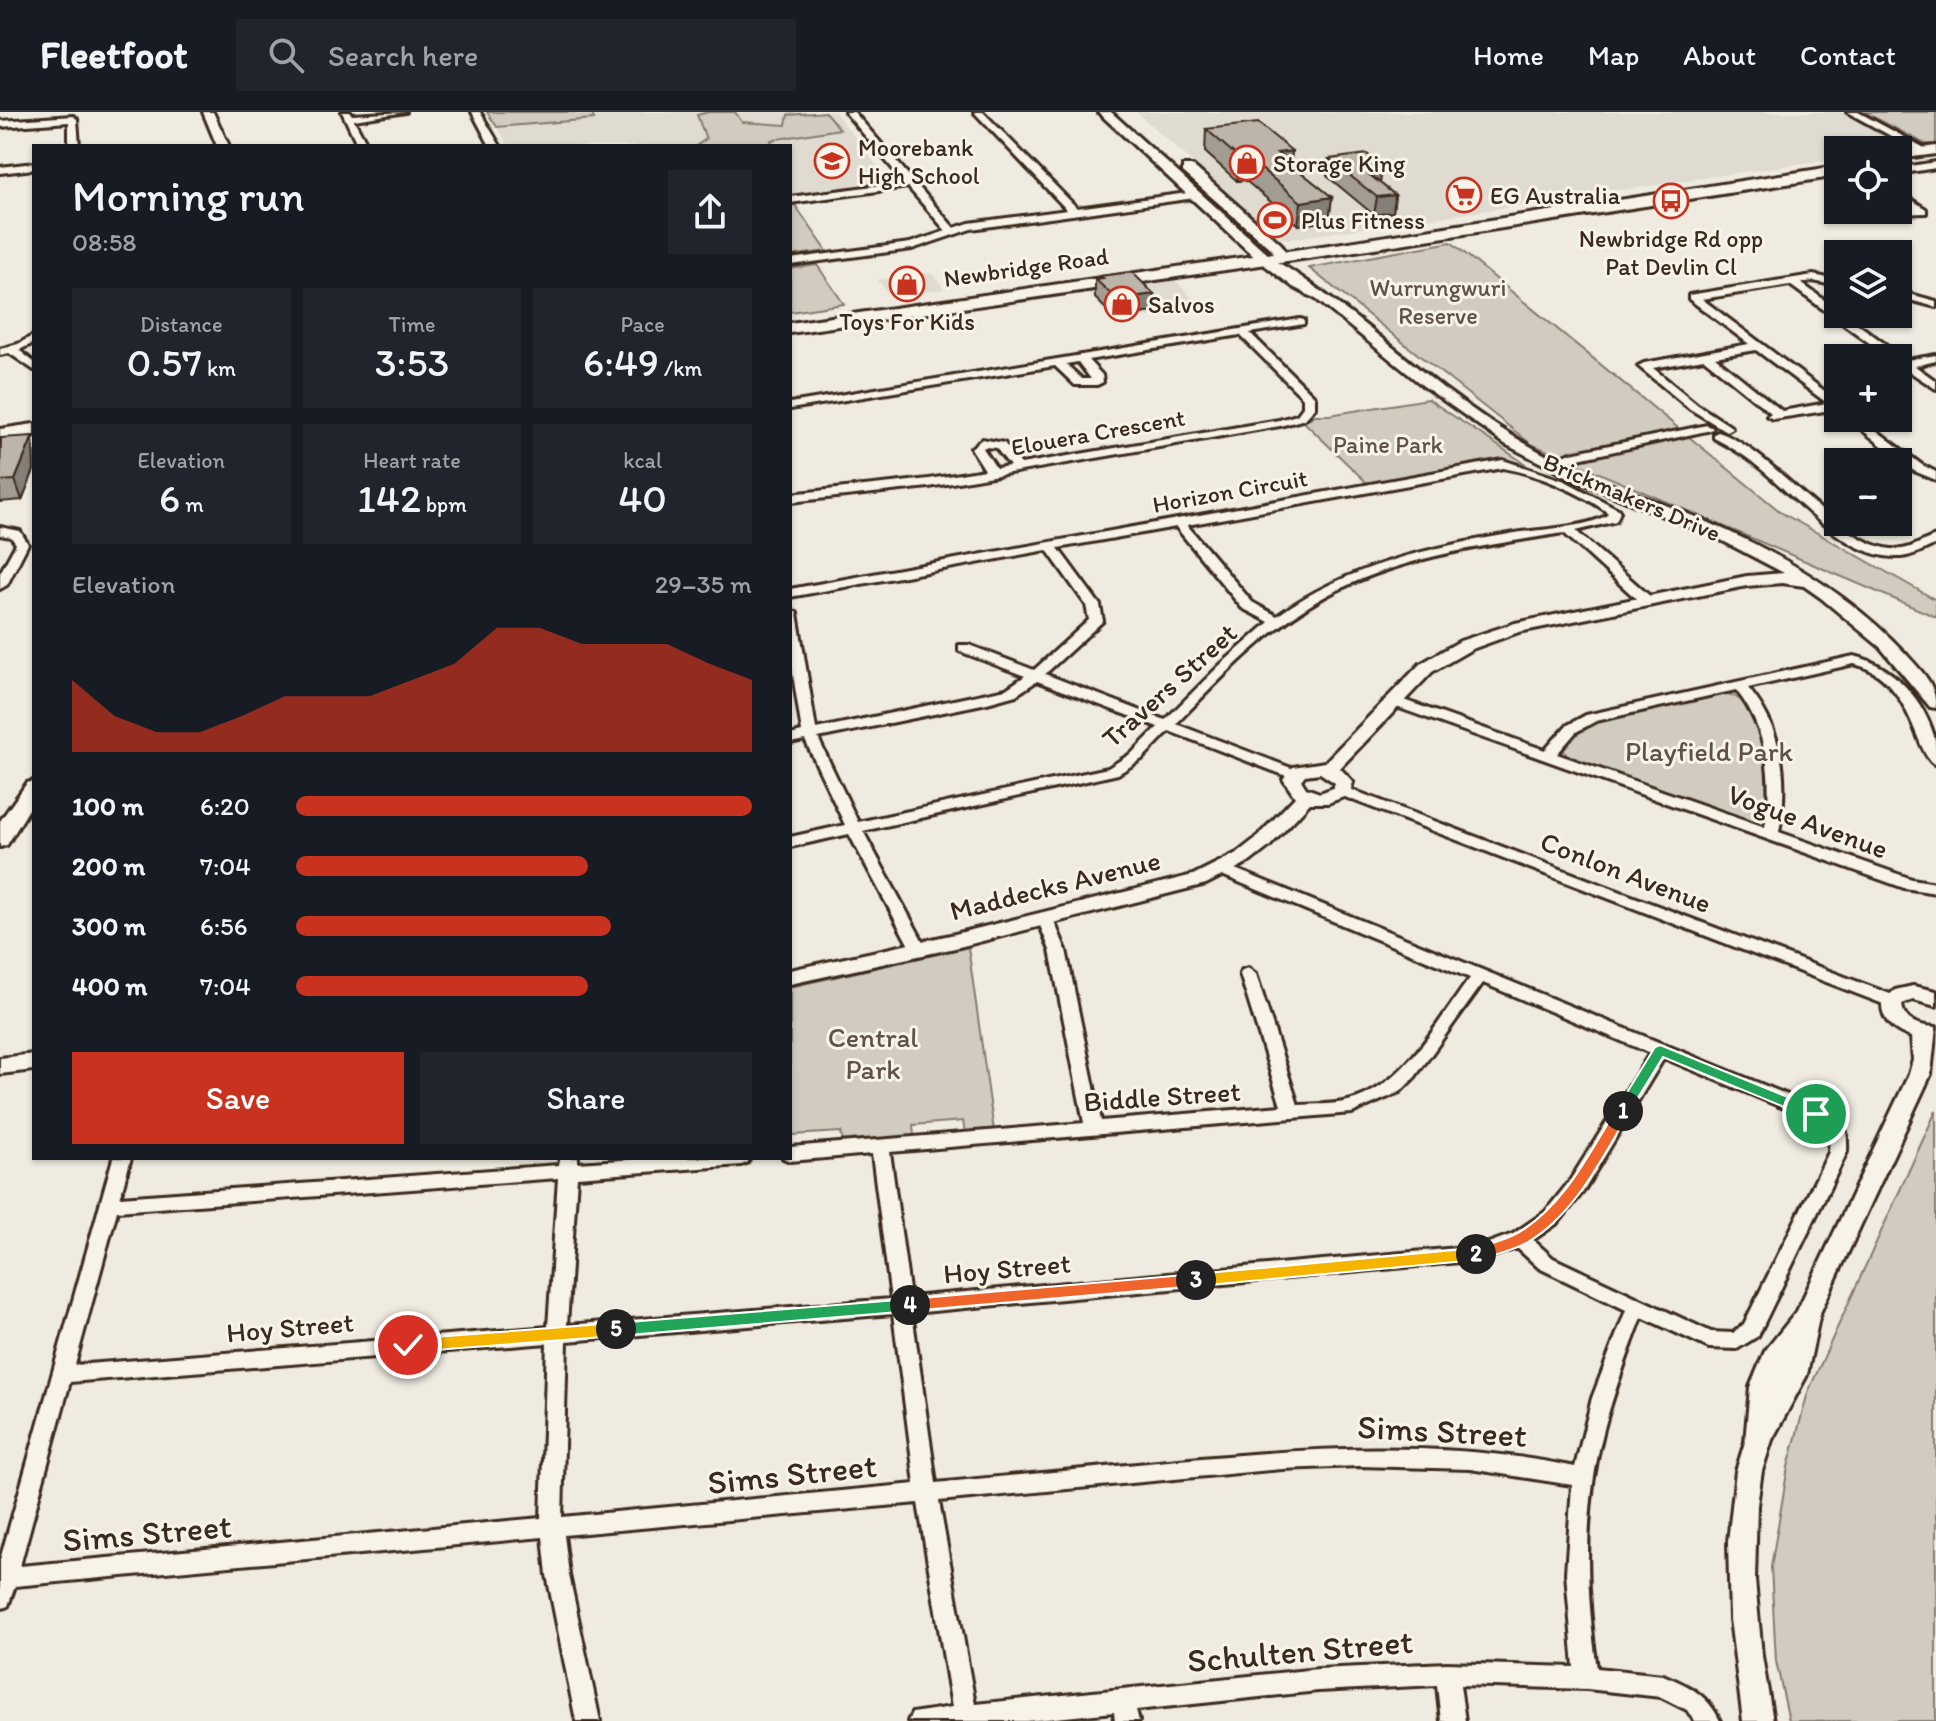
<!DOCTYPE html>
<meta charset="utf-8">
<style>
body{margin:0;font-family:Itim,sans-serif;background:#20242c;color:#f1f3f6;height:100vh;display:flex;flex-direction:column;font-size:30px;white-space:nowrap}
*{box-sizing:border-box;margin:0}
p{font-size:26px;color:#9ea1a6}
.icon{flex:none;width:44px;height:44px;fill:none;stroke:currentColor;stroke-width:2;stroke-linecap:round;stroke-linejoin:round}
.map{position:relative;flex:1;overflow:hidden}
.sheet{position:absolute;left:32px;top:32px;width:760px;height:1016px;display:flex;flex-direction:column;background:#171b24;border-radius:0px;box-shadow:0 2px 6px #0004}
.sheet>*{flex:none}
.fabs{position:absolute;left:1824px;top:24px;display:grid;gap:16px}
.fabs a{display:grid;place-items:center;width:88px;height:88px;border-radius:0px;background:#171b24;box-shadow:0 2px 6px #0004;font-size:40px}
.pin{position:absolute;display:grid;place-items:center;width:68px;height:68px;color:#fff;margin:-34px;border:4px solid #fff;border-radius:50%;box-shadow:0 2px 8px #0007}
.km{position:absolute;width:40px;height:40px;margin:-20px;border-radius:50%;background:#222;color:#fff;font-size:22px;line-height:40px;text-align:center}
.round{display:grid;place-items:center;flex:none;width:84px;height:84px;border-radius:0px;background:#20242c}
.head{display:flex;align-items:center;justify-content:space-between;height:136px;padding:0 40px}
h1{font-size:44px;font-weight:600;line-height:60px}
.stats{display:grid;grid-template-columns:repeat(3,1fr);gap:12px;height:136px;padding:8px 40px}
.stats div{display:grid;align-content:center;border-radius:0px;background:#20242c;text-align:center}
.stats b{font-size:40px;font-weight:600}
.stats small{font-size:22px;font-weight:400}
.stats p{font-size:22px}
.chart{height:224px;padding:16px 40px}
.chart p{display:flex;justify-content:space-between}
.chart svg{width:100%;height:144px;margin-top:8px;fill:#c8321e;opacity:.7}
.action{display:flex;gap:16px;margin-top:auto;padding:16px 40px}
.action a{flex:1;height:92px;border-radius:0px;background:#c8321e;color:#fff;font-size:32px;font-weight:600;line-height:92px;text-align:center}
.action a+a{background:#20242c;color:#f1f3f6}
ul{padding:0 40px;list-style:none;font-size:26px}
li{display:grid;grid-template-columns:128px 96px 1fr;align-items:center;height:60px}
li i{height:20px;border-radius:10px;background:#c8321e}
header{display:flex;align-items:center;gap:48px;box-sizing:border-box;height:112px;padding:0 40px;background:#171b24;border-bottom:2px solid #363941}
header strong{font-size:38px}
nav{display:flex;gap:44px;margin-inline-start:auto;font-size:28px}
.search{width:560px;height:72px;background:#20242c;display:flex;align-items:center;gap:20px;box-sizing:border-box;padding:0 28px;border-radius:0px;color:#9ea1a6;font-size:30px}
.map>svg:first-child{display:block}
.built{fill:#e0dbd0}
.green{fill:#d1cbc0;stroke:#867a6f;stroke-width:2}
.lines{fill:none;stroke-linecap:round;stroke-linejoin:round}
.minor-casing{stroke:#3b2a1e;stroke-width:6}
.tertiary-casing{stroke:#3b2a1e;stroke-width:6}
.secondary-casing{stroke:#3b2a1e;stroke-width:6}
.trunk-casing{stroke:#3b2a1e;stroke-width:6}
.minor{fill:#f7f3e8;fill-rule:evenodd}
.tertiary{fill:#f7f3e8;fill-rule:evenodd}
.secondary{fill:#f7f3e8;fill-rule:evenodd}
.trunk{fill:#f7f3e8;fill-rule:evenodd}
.wall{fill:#a39c92;stroke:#3b2a1e;stroke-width:2}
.shaded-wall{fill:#847f77;stroke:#3b2a1e;stroke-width:2}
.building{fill:#bdb5aa;stroke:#3b2a1e;stroke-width:2}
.split-1{fill:#22a559;stroke:#fff;stroke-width:2}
.split-2{fill:#f0652b;stroke:#fff;stroke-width:2}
.split-3{fill:#f5b400;stroke:#fff;stroke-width:2}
.split-4{fill:#f0652b;stroke:#fff;stroke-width:2}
.split-5{fill:#22a559;stroke:#fff;stroke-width:2}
.split-6{fill:#f5b400;stroke:#fff;stroke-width:2}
.labels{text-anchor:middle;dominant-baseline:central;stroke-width:6;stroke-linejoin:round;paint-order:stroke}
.far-poi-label{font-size:24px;fill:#3b2a1e;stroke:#f7f3e8;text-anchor:start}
.far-street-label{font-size:24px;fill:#3b2a1e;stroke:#f7f3e8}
.far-park-label{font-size:24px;fill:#605246;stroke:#f7f3e8}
.street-label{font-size:28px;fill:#3b2a1e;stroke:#f7f3e8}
.park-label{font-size:28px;fill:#605246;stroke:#f7f3e8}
.near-street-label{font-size:34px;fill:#3b2a1e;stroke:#f7f3e8}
</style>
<header>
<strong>Fleetfoot</strong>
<div class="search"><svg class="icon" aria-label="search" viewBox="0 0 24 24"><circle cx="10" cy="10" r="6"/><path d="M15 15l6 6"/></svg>Search here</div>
<nav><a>Home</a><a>Map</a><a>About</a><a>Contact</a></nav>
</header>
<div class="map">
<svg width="1936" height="1609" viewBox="0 0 1936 1609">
<rect width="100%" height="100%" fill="#efebe0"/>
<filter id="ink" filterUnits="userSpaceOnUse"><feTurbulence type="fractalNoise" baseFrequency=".0125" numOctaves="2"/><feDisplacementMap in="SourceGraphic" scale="16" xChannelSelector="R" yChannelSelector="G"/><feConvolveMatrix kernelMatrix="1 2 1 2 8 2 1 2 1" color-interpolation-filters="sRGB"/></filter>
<g filter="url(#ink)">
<g class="built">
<polygon points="487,0 835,0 888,68 885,71 790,83 790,34 509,34"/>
<polygon points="1136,0 1864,0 1925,32 1895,38 1838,38 1838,46 1623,78 1610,77 1586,84 1288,127 1277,125"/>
<polygon points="932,161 944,177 890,185 878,168"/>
<polygon points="1173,166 1202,196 1113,210 1086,178"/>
</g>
<g class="green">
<polygon points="487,0 615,0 592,2 594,7 497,15"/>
<polygon points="708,0 735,0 742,10 786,13 788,3 825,0 840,17 771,28 773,34 696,34 706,27 697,3"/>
<polygon points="1864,0 1936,0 1936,32 1925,32"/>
<polygon points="795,93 827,139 790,144 790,94"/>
<polygon points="1451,130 1782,401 1936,488 1936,505 1531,332 1309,156"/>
<polygon points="817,153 844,192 790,200 790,157"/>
<polygon points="1428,287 1524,351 1498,349 1369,373 1304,310 1315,303 1329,303"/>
<path d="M1719,581C1769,581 1767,665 1766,701L1758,709L1744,708L1585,653L1571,647L1563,638C1582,599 1678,590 1719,581Z"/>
<polygon points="968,835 994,1019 965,1021 963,1009 913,1013 914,1024 843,1030 841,1020 792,1023 790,1035 790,875"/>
<polygon points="1936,999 1936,1609 1789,1609 1776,1549 1771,1455 1788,1355 1808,1280"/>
</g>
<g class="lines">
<g class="minor-casing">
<g id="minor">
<polygon points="342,0 350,0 352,3 406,0 354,8 368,34 358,34"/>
<polygon points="472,0 480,0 500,34 490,34"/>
<polygon points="845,0 854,0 954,116 969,111 1067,98 974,0 983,0 1077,96 1195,80 1200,83 1195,86 971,117 912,137 790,153 790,147 910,131 946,119 908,75 790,91 790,85 904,70"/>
<polygon points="1847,0 1858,0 1930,39 1922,41"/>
<polygon points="73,4 77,7 79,34 69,34 69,10 0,15 0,9"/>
<polygon points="1936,50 1936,56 1898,62 1898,56"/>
<polygon points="34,51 34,57 0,61 0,55"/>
<polygon points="1898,79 1926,97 1926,101 1892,102 1892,98 1913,96 1898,86"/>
<path d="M1813,163L1838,168V174L1813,169L1801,171L1838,198V202H1844L1907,248L1936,243V249L1915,254L1936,269V277L1898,252V246H1890L1790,173L1702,187L1838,289V297L1773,307L1767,304L1771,301L1704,247L1653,256L1698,293L1730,314L1732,316L1726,319L1690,297L1638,254L1644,251L1749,232L1689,187V183ZM1756,238L1827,291L1782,299L1715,245Z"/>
<polygon points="1898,179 1936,189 1936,195 1898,185"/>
<path d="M1300,207L1304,208V212L1250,221L1315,285V296L1305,307L1280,314L929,375L790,390V382L929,367L985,358L971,336L982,327L1004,331L1021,352L1279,308L1297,303L1303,295V286L1240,223L1088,248L1102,263L1103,270L1097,273H1075L1055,254L790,297V291ZM1078,250L1091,267H1082L1066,252ZM985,335L996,336L1010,354L996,356L983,336Z"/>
<polygon points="34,223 34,231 19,238 34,250 34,258 9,241 0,243 0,237 18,232"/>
<polygon points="1847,306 1860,306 1922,353 1936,360 1936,368 1914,359"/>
<polygon points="1707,313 1713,316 1711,318 1574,348 1551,356 1545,352 1571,341"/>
<path d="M1718,320C1777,339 1843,443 1902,437C1913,436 1925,427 1936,424V432C1925,437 1913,444 1901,445C1845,448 1796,384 1756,353C1743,342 1729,334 1714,326V322Z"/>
<path d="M1503,348L1565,369L1618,397L1620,400L1616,409L1576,419L1652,486V492H1642L1564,421C1483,434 1397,445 1324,485C1267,517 1221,566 1176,612L1299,659L1301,662L1299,665H1289L1169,619L1142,647L1118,662L863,719L927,837L925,841H913L849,722L790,735V725L845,713L805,628L790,631V623L802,620L790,543V497L797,501L816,617L1006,577L1025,564L959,539V533H969L1034,558L1089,508L1086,493L1047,438L790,485V477ZM1503,356C1534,361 1583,381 1608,401L1606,404C1583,416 1542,417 1515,421C1432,435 1347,453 1277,504L1252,490L1187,413ZM1176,415L1242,496L1269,510L1219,554L1165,608L1045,562L1103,509L1100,493L1058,436ZM1037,569L1158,615L1132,641L1108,656L858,710L818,626L987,591L1016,583Z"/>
<polygon points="0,415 20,419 28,432 7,473 0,477 0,461 16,432 11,425 0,423"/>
<path d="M1854,544C1893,553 1925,588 1935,628C1936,636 1936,645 1936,653C1915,645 1913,566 1854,552L1748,576C1783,617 1789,668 1779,720L1912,767L1936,771V781L1904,776L1388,592L1386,589L1393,585L1398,586L1545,638L1566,614L1586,603ZM1736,578C1767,617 1774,667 1765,715L1557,642L1576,620L1596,609Z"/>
<polygon points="1342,674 1898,885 1900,889 1898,893 1886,893 1337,682 1335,679 1337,676"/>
<path d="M1223,752L1822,997C1844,1014 1848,1011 1847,1040L1758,1224L1737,1237L1709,1236L1642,1205C1628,1242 1614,1279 1604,1317C1583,1395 1585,1477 1597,1556L1663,1563C1688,1573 1708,1583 1720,1609H1694L1687,1598L1661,1585L1587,1577L1460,1573L1465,1609H1441L1437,1573L1318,1579L1136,1598L1139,1609H1115L1114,1600L1027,1609H908L912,1601L952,1595L918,1391L564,1423L569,1463L600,1609H576L547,1463L543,1425L15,1474L8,1494L0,1497V1448L113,1046H131L120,1085L559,1053L560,1046H578V1051L649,1046H750L747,1051L741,1053L577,1065L567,1213L891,1187L872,1042L790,1049L783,1046H790V1035L1084,1011L1050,838L1037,806L1039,802H1051L1066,838L1101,1009L1281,994L1240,862L1242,858L1248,856L1256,862L1298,993C1314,992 1333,993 1348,989C1404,976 1438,908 1470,866L1217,761L1215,757L1217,753ZM1483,871L1650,941L1569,1070L1545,1100L1513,1122L1480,1134L910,1185L890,1040L1352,1001L1400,980L1415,965ZM1664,946L1810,1007L1830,1022L1829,1040L1744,1212L1733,1221L1711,1220L1553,1146L1533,1128L1559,1110L1583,1080ZM558,1066L548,1215L75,1253L117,1099ZM1517,1136L1539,1156L1626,1198L1592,1286L1575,1355C1444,1327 1312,1336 1179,1348C1098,1356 1017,1363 936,1371L912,1201L1481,1148ZM893,1202L915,1372L562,1405L567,1229ZM547,1231L541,1406L20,1454L70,1270ZM1359,1354L1470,1357L1572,1373L1566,1461L1574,1555L1447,1551L1318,1557L975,1592L939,1389L1282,1357Z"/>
</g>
</g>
<g class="tertiary-casing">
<g id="tertiary">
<polygon points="203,0 213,0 229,34 217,34"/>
<path d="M1262,145C1284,142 1419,258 1446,278C1483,306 1522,332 1564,352C1606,372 1650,387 1693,404C1771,436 1847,479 1905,541C1921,559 1936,571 1936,596L1930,595L1880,535L1821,486L1804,474L1782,471L1747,474L1519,520L1472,537L1432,560L1340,656L1353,670L1349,683L1328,691H1310L1269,735L1251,749L1206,772L955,836L790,872V858L955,822L1193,763L1237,741L1255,727L1295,685L1283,667L1293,655L1325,650L1420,552L1460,529L1515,511L1747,464L1784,461L1721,428L1572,367L1505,332L1422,273L1316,187L1293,175L1262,151ZM1320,661L1335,671L1333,676L1320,681L1306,676L1301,668L1305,663Z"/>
<path d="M1913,874L1936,879V894L1913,888L1902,892C1903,910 1920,914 1936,915L1931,962L1820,1201L1807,1263L1772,1328L1762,1359L1757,1393L1755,1468L1762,1544L1773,1609H1743L1730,1507L1728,1430L1736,1359L1745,1330L1750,1275L1765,1239L1797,1199L1909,962L1913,948L1911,925C1893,919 1881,908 1882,889L1895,878Z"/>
<polygon points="34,942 34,958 0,962 0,946"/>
</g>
</g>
<g class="secondary-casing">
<g id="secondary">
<polygon points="1098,0 1111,0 1271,145 1271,151 1261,151"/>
<polygon points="1183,54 1193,54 1281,132 1289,145 1287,148 1277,148 1271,137 1183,60"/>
<polygon points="34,669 34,689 7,733 0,735 0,709 27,671"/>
</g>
</g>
<g class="trunk-casing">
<g id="trunk">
<polygon points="1936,34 1936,42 1898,47 1898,39"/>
<polygon points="1838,54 1838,64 1336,142 790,221 790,211 1336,132"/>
<polygon points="34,312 34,324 0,329 0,317"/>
</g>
</g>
<use href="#minor" class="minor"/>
<use href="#tertiary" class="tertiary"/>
<use href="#secondary" class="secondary"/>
<use href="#trunk" class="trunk"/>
</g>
<g class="wall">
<polygon points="1206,17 1291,52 1332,85 1329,109 1298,113 1245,68 1237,69 1205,40"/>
<polygon points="1329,47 1382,54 1380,71 1395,83 1393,100 1374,103 1327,64"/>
<polygon points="1100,164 1154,182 1153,200 1115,206 1095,186 1095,167 1100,167"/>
<polygon points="33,324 34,358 22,388 0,390 0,328"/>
</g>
<g class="shaded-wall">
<polygon points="1292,39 1290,62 1277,41"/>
<polygon points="1247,45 1245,68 1237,69 1239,46"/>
<polygon points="1382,54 1380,71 1362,57"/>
<polygon points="1395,83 1393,100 1374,103 1377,85"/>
<polygon points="1332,85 1329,109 1298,113 1301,90"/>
<polygon points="1154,182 1153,200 1115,206 1116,187"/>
<polygon points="33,324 34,358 22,388 15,368"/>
</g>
<g class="building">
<polygon points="1258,11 1292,39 1277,41 1332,85 1301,90 1247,45 1239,46 1206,17"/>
<polygon points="1367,42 1382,54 1362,57 1395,83 1377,85 1329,47"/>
<polygon points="1132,160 1154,182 1116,187 1095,167 1103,166 1100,164"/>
<polygon points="33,324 15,368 0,369 1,326"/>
</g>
</g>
<polygon class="split-1" points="1660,933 1822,999 1824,1002 1816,1008 1811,1006 1663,945 1628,1002 1618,1002 1618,995 1655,935"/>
<path class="split-2" d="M1623,994L1630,999C1602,1046 1576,1101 1528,1130C1513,1139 1493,1143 1476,1148L1470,1146V1138C1485,1133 1504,1129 1518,1121C1565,1093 1589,1041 1618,995Z"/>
<polygon class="split-3" points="1476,1136 1483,1142 1476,1148 1196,1174 1188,1168 1196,1162"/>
<polygon class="split-4" points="1196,1162 1204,1168 1196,1174 910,1199 902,1193 910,1187"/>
<polygon class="split-5" points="910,1187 917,1193 910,1199 616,1224 608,1217 616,1211"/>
<polygon class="split-6" points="616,1211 624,1217 616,1224 408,1240 400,1233 408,1227"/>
<defs>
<g id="school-ring" transform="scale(1.8)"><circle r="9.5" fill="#f7f3e8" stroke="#c8321e" stroke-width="1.5"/><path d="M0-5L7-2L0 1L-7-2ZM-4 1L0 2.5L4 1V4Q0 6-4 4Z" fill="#c8321e"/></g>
<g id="shop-ring" transform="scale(1.8)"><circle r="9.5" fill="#f7f3e8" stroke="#c8321e" stroke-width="1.5"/><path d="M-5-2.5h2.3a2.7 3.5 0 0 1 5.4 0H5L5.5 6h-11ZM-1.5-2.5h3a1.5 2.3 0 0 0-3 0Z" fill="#c8321e"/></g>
<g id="supermarket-ring" transform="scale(1.8)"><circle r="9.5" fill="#f7f3e8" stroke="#c8321e" stroke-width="1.5"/><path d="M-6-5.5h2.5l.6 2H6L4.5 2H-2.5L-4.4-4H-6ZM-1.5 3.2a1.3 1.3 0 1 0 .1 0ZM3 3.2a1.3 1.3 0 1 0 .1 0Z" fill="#c8321e"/></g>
<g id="bus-ring" transform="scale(1.8)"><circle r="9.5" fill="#f7f3e8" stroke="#c8321e" stroke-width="1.5"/><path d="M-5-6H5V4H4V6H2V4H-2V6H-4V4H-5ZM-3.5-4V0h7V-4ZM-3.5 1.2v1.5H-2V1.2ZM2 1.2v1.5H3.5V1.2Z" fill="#c8321e"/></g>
<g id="stadium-ring" transform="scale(1.8)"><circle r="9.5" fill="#f7f3e8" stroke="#c8321e" stroke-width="1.5"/><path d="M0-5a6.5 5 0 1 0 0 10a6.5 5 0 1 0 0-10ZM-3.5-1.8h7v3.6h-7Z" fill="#c8321e"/></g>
</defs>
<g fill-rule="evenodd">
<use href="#school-ring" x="832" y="49"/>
<use href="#shop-ring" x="1247" y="51"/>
<use href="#supermarket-ring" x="1464" y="83"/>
<use href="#bus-ring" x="1671" y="89"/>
<use href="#stadium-ring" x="1275" y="108"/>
<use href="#shop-ring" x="907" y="172"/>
<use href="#shop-ring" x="1122" y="192"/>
</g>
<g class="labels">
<g class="far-poi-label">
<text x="858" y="35">Moorebank<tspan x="858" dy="28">High School</tspan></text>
<text x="1273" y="51">Storage King</text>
<text x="1490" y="83">EG Australia</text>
<text x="1301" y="108">Plus Fitness</text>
<text x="1671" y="126" text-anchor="middle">Newbridge Rd opp<tspan x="1671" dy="28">Pat Devlin Cl</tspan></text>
<text x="1148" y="192">Salvos</text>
<text x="907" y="209" text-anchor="middle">Toys For Kids</text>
</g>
<g class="far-street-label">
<text transform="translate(1026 155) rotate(-8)">Newbridge Road</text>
<text transform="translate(1098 320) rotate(-10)">Elouera Crescent</text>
<text transform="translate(1230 379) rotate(-10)">Horizon Circuit</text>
<text transform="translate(1632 385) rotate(23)">Brickmakers Drive</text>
</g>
<g class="far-park-label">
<text x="1438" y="175">Wurrungwuri<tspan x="1438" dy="28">Reserve</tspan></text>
<text x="1388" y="332">Paine Park</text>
</g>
<g class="street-label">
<text transform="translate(1169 573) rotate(-42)">Travers Street</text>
<text transform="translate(1808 709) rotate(20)">Vogue Avenue</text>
<text transform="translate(1626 760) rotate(21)">Conlon Avenue</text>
<text transform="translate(1055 773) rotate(-14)">Maddecks Avenue</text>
<text transform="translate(1162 984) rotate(-4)">Biddle Street</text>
<text transform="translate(1007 1156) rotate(-5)">Hoy Street</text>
<text transform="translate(290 1215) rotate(-5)">Hoy Street</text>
</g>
<g class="park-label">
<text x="1709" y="639">Playfield Park</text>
<text x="873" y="925">Central<tspan x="873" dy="32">Park</tspan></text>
</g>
<g class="near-street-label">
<text transform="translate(1442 1319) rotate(3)">Sims Street</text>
<text transform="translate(792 1362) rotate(-6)">Sims Street</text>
<text transform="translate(147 1421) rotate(-5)">Sims Street</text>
<text transform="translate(1300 1539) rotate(-5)">Schulten Street</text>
</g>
</g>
</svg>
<div class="fabs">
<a><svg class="icon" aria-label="locate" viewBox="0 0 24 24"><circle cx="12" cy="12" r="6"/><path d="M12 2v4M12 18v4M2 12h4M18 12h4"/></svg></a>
<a><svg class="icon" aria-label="layers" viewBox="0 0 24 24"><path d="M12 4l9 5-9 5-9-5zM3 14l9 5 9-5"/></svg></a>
<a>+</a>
<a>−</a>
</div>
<div class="pin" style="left:1816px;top:1002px;background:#1e9e55"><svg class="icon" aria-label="arrive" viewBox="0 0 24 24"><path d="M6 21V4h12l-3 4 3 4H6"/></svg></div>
<div class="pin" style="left:408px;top:1233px;background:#d93025"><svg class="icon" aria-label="check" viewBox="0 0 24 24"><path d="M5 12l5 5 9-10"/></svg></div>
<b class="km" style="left:1623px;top:999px">1</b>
<b class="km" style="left:1476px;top:1142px">2</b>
<b class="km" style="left:1196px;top:1168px">3</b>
<b class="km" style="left:910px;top:1193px">4</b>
<b class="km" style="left:616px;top:1217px">5</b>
<section class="sheet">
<div class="head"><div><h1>Morning run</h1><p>08:58</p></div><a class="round"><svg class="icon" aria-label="share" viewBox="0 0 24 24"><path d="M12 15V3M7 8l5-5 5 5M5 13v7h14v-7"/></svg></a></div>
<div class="stats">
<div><p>Distance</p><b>0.57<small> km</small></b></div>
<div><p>Time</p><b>3:53</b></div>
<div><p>Pace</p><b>6:49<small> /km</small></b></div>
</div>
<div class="stats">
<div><p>Elevation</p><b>6<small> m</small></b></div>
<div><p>Heart rate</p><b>142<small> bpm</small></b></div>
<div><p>kcal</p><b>40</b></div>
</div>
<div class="chart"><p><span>Elevation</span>29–35 m</p>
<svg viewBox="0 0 160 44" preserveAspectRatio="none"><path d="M0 44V22L10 33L20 38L30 38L40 33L50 27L60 27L70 27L80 22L90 17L100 6L110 6L120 11L130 11L140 11L150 17L160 22V44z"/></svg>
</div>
<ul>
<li><b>100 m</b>6:20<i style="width:100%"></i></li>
<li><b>200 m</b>7:04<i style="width:64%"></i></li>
<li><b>300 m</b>6:56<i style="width:69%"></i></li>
<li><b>400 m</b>7:04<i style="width:64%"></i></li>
</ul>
<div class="action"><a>Save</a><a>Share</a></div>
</section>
</div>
